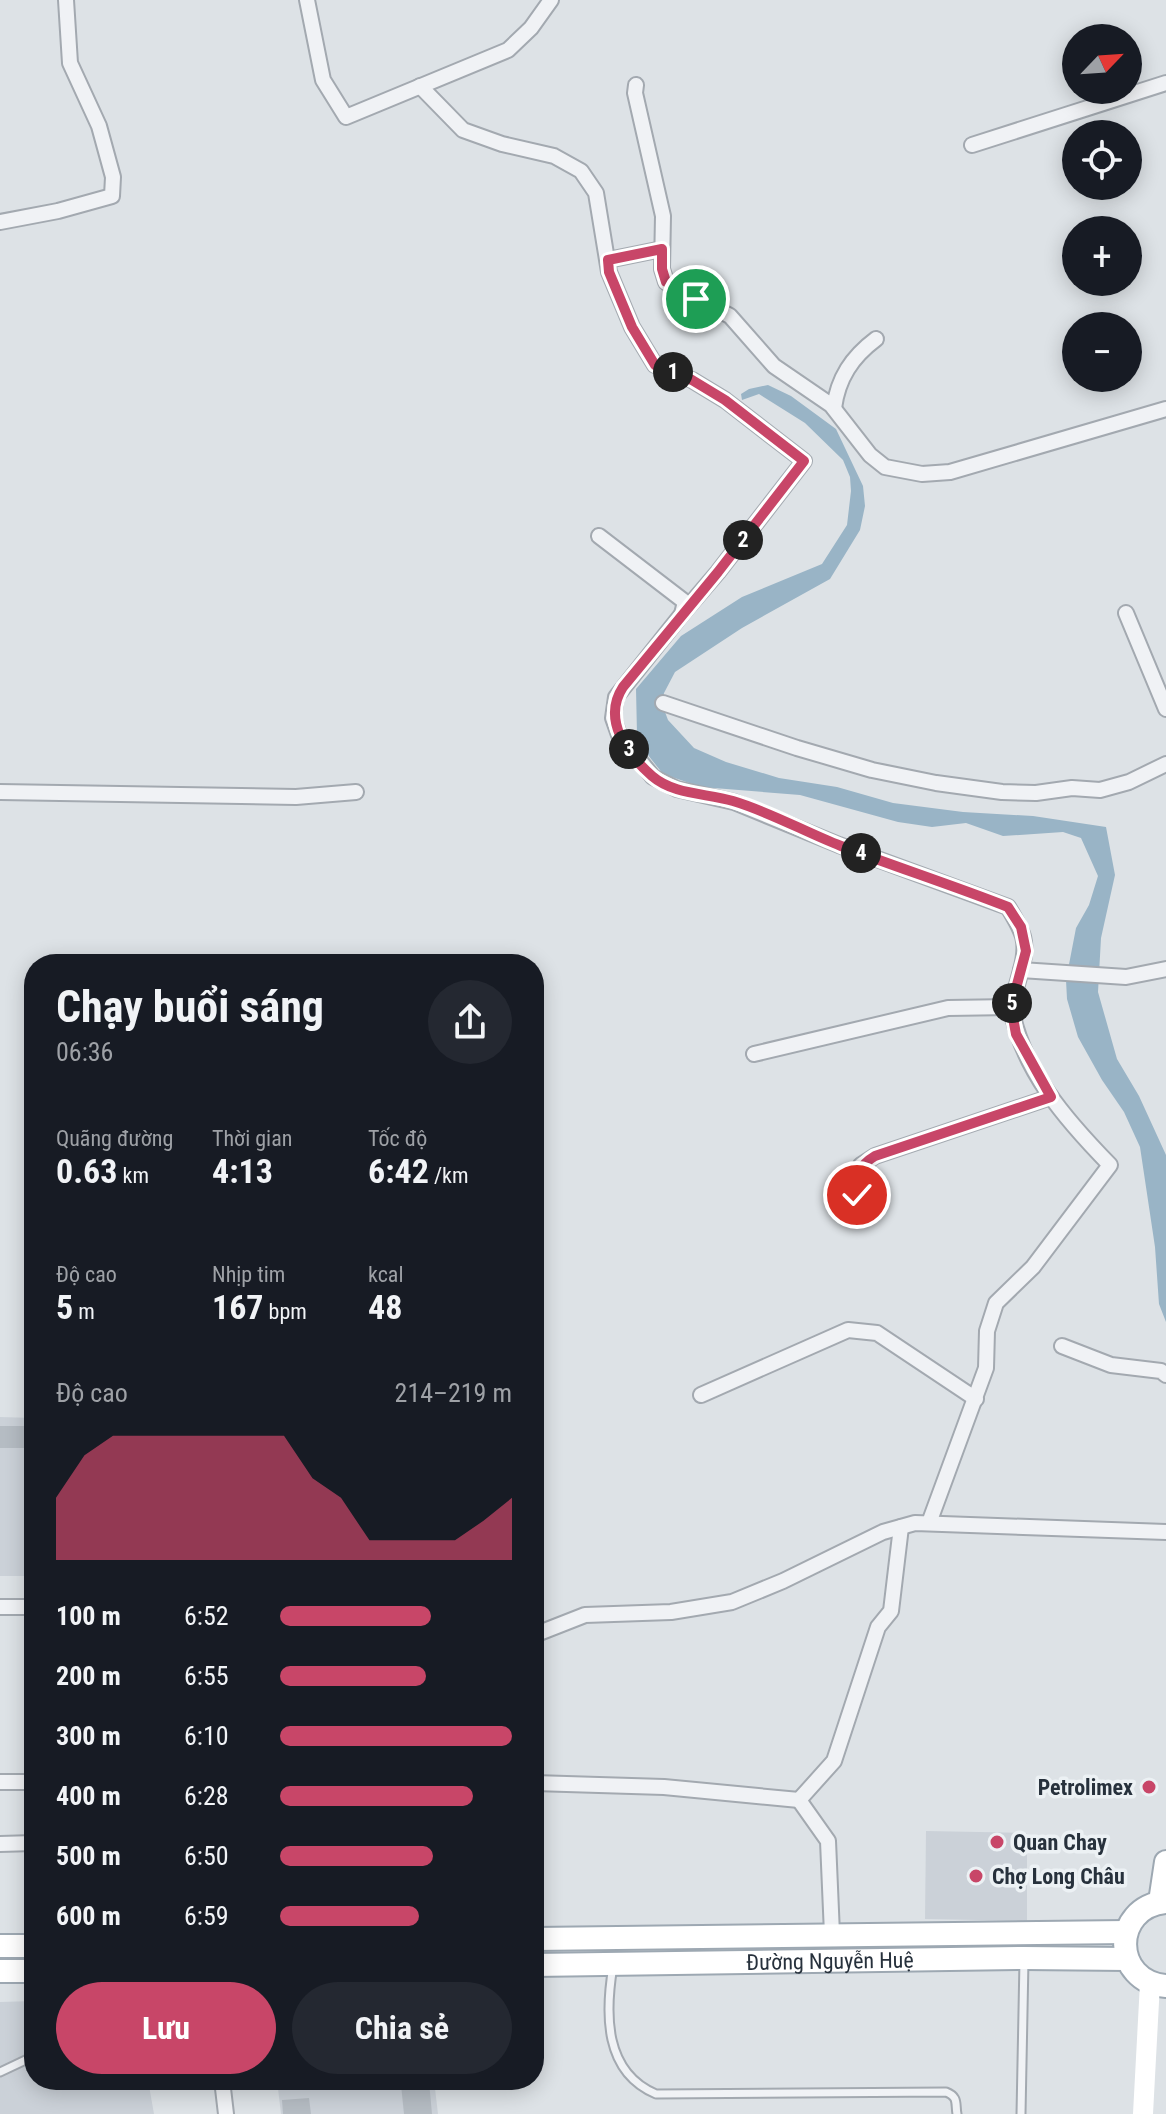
<!DOCTYPE html>
<html lang="vi">
<meta charset="utf-8">
<style>
body{margin:0;font-family:"Roboto Condensed",sans-serif;background:#242831;color:#f1f3f6;height:100vh;display:flex;flex-direction:column;font-size:30px;white-space:nowrap}
*{box-sizing:border-box;margin:0}
p{font-size:26px;color:#9ea1a6}
.icon{flex:none;width:44px;height:44px;fill:none;stroke:currentColor;stroke-width:2;stroke-linecap:round;stroke-linejoin:round}
.map{position:relative;flex:1;overflow:hidden}
.panel{position:absolute;left:24px;top:954px;width:520px;height:1136px;display:flex;flex-direction:column;background:#171b24;border-radius:32px;box-shadow:0 4px 20px #0003}
.panel>*{flex:none}
.needle{width:52px;rotate:65deg}
.buttons{position:absolute;left:1062px;top:24px;display:grid;gap:16px}
.buttons a{display:grid;place-items:center;width:80px;height:80px;border-radius:50%;background:#171b24;box-shadow:0 4px 20px #0003;font-size:40px}
.pin{position:absolute;display:grid;place-items:center;width:68px;height:68px;color:#fff;margin:-34px;border:4px solid #fff;border-radius:50%;box-shadow:0 2px 8px #0007}
.km{position:absolute;width:40px;height:40px;margin:-20px;border-radius:50%;background:#222;color:#fff;font-size:22px;line-height:40px;text-align:center}
.round{display:grid;place-items:center;flex:none;width:84px;height:84px;border-radius:42px;background:#242831}
.summary{display:flex;align-items:center;justify-content:space-between;height:136px;padding:0 32px}
h1{font-size:44px;font-weight:700;line-height:60px}
.figures{display:grid;grid-template-columns:repeat(3,1fr);gap:12px;height:136px;padding:8px 32px}
.figures div{display:grid;align-content:center}
.figures b{font-size:34px;font-weight:700}
.figures small{font-size:22px;font-weight:400}
.figures p{font-size:22px}
.chart{height:224px;padding:16px 32px}
.chart p{display:flex;justify-content:space-between}
.chart svg{width:100%;height:144px;margin-top:8px;fill:#c84668;opacity:.7}
.primary-button{display:flex;gap:16px;margin-top:auto;padding:16px 32px}
.primary-button a{flex:1;height:92px;border-radius:48px;background:#c84668;color:#fff;font-size:32px;font-weight:700;line-height:92px;text-align:center}
.primary-button a+a{background:#242831;color:#f1f3f6}
ul{padding:0 32px;list-style:none;font-size:26px}
li{display:grid;grid-template-columns:128px 96px 1fr;align-items:center;height:60px}
li i{height:20px;border-radius:10px;background:#c84668}
.map>svg:first-child{display:block}
.built{fill:#cbd1d8}
.water{fill:#99b4c6}
.building{fill:#b5bcc3}
.lines{fill:none;stroke-linecap:round;stroke-linejoin:round}
.lane-casing{stroke:#a3a9b0;stroke-width:11}
.street-casing{stroke:#a3a9b0;stroke-width:18}
.primary-casing{stroke:#9da8b2;stroke-width:26}
.lane{stroke:#f0f2f5;stroke-width:7}
.street{stroke:#f0f2f5;stroke-width:14}
.secondary{stroke:#fff;stroke-width:20}
.primary{stroke:#fff;stroke-width:22}
.route-casing{stroke:#fff;stroke-width:16}
.route{stroke:#c84668;stroke-width:10}
.poi-dot{fill:#c84668;stroke:#ecf1f4;stroke-width:3}
.labels{text-anchor:middle;dominant-baseline:central;stroke-width:7;stroke-linejoin:round;paint-order:stroke}
.poi-label{font-size:22px;font-weight:bold;fill:#27313c;stroke:#ecf1f4;text-anchor:start}
.street-label{font-size:22px;fill:#27313c;stroke:#ecf1f4}
</style>
<div class="map">
<svg width="1166" height="2114" viewBox="0 0 1166 2114">
<rect width="100%" height="100%" fill="#dde2e6"/>
<g class="built">
<polygon points="0,1417 34,1418 34,1576 0,1576"/>
<polygon points="926,1831 1027,1833 1027,1921 925,1919"/>
<polygon points="34,2001 34,2080 148,2080 154,2114 0,2114 0,2002"/>
<polygon points="277,2080 434,2080 438,2114 281,2114"/>
</g>
<polygon class="water" points="768,385 791,396 836,429 863,486 865,506 860,530 830,579 742,628 675,672 664,693 662,704 668,720 694,748 726,762 779,778 837,787 893,803 963,812 1033,816 1106,827 1115,875 1101,938 1098,992 1117,1059 1139,1096 1166,1155 1166,1322 1159,1304 1155,1247 1140,1147 1124,1112 1102,1080 1078,1037 1067,999 1066,980 1076,928 1089,905 1098,876 1081,838 1063,832 1003,836 966,823 932,827 898,822 800,795 701,787 663,774 648,755 637,734 636,689 681,636 742,597 822,564 847,525 851,491 850,477 843,460 805,423 759,394 742,400 741,394 749,389"/>
<g class="building">
<rect x="0" y="1426" width="34" height="22"/>
<polygon points="429,2082 432,2114 404,2114 401,2085"/>
<polygon points="309,2098 311,2114 283,2114 282,2100"/>
</g>
<g class="lines">
<g class="lane-casing">
<g id="lane">
<path d="M613,1966C605,2014 604,2072 656,2094L946,2092C959,2097 955,2104 957,2114"/>
<polyline points="0,2072 34,2056"/>
<polyline points="1021,2114 1024,1960"/>
</g>
</g>
<g class="street-casing">
<g id="street">
<polyline points="307,0 323,80 346,117 508,50 531,28 551,0"/>
<polyline points="636,85 635,93 663,216 662,269 666,282 730,316 774,366 831,405 870,455 885,467 922,474 950,472 1166,409"/>
<polyline points="420,86 463,130 502,144 554,156 581,171 596,193 609,272 632,327 655,365 692,380 725,400 804,461 718,572 682,614"/>
<polyline points="972,145 1166,83"/>
<polyline points="0,222 58,211 112,196 113,177 99,126 70,63 66,0"/>
<polyline points="608,260 662,249"/>
<path d="M834,408C838,378 852,357 876,339"/>
<path d="M599,536L685,602L682,614L616,697L613,718L619,735L653,777L677,789L734,802L839,845L1008,907C1023,932 1029,941 1021,970"/>
<polyline points="1126,613 1166,709"/>
<polyline points="663,703 797,748 872,770 936,783 1002,792 1036,793 1072,788 1100,790 1129,782 1166,764"/>
<polyline points="0,792 296,797 356,792"/>
<polyline points="754,1054 948,1008 1011,1007 1021,970 1126,977 1166,969"/>
<path d="M861,1211C856,1194 856,1182 861,1165L875,1156L1051,1097"/>
<polyline points="1062,1346 1111,1365 1161,1371 1166,1375"/>
<polyline points="701,1395 848,1330 877,1333 976,1399"/>
<path d="M929,1523L986,1368L987,1331L996,1303L1033,1267L1110,1165C1066,1120 1022,1070 1011,1007"/>
<polyline points="0,1607 34,1607"/>
<polyline points="534,1635 585,1615 671,1612 732,1602 783,1581 883,1532 915,1523 1166,1532"/>
<polyline points="0,1782 34,1782"/>
<polyline points="534,1783 664,1787 799,1800"/>
<polyline points="0,1844 34,1843"/>
<polyline points="832,1934 828,1841 799,1800 834,1761 878,1627 891,1611 901,1527"/>
<polyline points="222,2080 226,2114"/>
</g>
</g>
<g class="primary-casing">
<g id="primary">
<polyline points="1160,1902 1166,1862"/>
<path d="M1166,1902C1111,1907 1112,1982 1166,1986"/>
<polyline points="534,1939 1126,1932"/>
<polyline points="0,1946 34,1946"/>
<path id="s1" d="M534,1965L1024,1958L1127,1959"/>
<polyline points="0,1971 34,1971"/>
</g>
</g>
<use href="#lane" class="lane"/>
<use href="#street" class="street"/>
<polyline class="secondary" points="1143,2114 1150,1983"/>
<use href="#primary" class="primary"/>
</g>
<g class="lines">
<g class="route-casing">
<path id="route" d="M696,299L666,282L662,269V249L608,260L609,272L632,327L655,365L692,380L725,400L804,461L718,572L623,687C602,719 626,753 652,776C674,795 706,793 733,801C770,812 805,832 841,846C896,867 952,885 1008,907L1021,927L1026,951L1011,1007L1016,1034L1051,1097L875,1156C858,1166 857,1175 857,1195"/>
</g>
<use href="#route" class="route"/>
</g>
<g class="poi-dot">
<circle cx="1149" cy="1787" r="8"/>
<circle cx="997" cy="1842" r="8"/>
<circle cx="976" cy="1876" r="8"/>
</g>
<g class="labels">
<g class="poi-label">
<text x="1133" y="1787" text-anchor="end">Petrolimex</text>
<text x="1013" y="1842">Quan Chay</text>
<text x="992" y="1876">Chợ Long Châu</text>
</g>
<g class="street-label">
<text stroke="none"><textPath href="#s1" startOffset="296">Đường Nguyễn Huệ</textPath></text>
</g>
</g>
</svg>
<div class="buttons">
<a><svg class="needle" viewBox="-14 -14 28 28"><path d="M0-13l5 13h-10z" fill="#e53935"/><path d="M0 13l5-13h-10z" fill="#9ea1a6"/></svg></a>
<a><svg class="icon" aria-label="locate" viewBox="0 0 24 24"><circle cx="12" cy="12" r="6"/><path d="M12 2v4M12 18v4M2 12h4M18 12h4"/></svg></a>
<a>+</a>
<a>−</a>
</div>
<div class="pin" style="left:696px;top:299px;background:#1e9e55"><svg class="icon" aria-label="arrive" viewBox="0 0 24 24"><path d="M6 21V4h12l-3 4 3 4H6"/></svg></div>
<div class="pin" style="left:857px;top:1195px;background:#d93025"><svg class="icon" aria-label="check" viewBox="0 0 24 24"><path d="M5 12l5 5 9-10"/></svg></div>
<b class="km" style="left:673px;top:372px">1</b>
<b class="km" style="left:743px;top:540px">2</b>
<b class="km" style="left:629px;top:749px">3</b>
<b class="km" style="left:861px;top:853px">4</b>
<b class="km" style="left:1012px;top:1003px">5</b>
<section class="panel">
<div class="summary"><div><h1>Chạy buổi sáng</h1><p>06:36</p></div><a class="round"><svg class="icon" aria-label="share" viewBox="0 0 24 24"><path d="M12 15V3M7 8l5-5 5 5M5 13v7h14v-7"/></svg></a></div>
<div class="figures">
<div><p>Quãng đường</p><b>0.63<small> km</small></b></div>
<div><p>Thời gian</p><b>4:13</b></div>
<div><p>Tốc độ</p><b>6:42<small> /km</small></b></div>
</div>
<div class="figures">
<div><p>Độ cao</p><b>5<small> m</small></b></div>
<div><p>Nhịp tim</p><b>167<small> bpm</small></b></div>
<div><p>kcal</p><b>48</b></div>
</div>
<div class="chart"><p><span>Độ cao</span>214–219 m</p>
<svg viewBox="0 0 160 44" preserveAspectRatio="none"><path d="M0 44V25L10 12L20 6L30 6L40 6L50 6L60 6L70 6L80 6L90 19L100 25L110 38L120 38L130 38L140 38L150 32L160 25V44z"/></svg>
</div>
<ul>
<li><b>100 m</b>6:52<i style="width:65%"></i></li>
<li><b>200 m</b>6:55<i style="width:63%"></i></li>
<li><b>300 m</b>6:10<i style="width:100%"></i></li>
<li><b>400 m</b>6:28<i style="width:83%"></i></li>
<li><b>500 m</b>6:50<i style="width:66%"></i></li>
<li><b>600 m</b>6:59<i style="width:60%"></i></li>
</ul>
<div class="primary-button"><a>Lưu</a><a>Chia sẻ</a></div>
</section>
</div>
